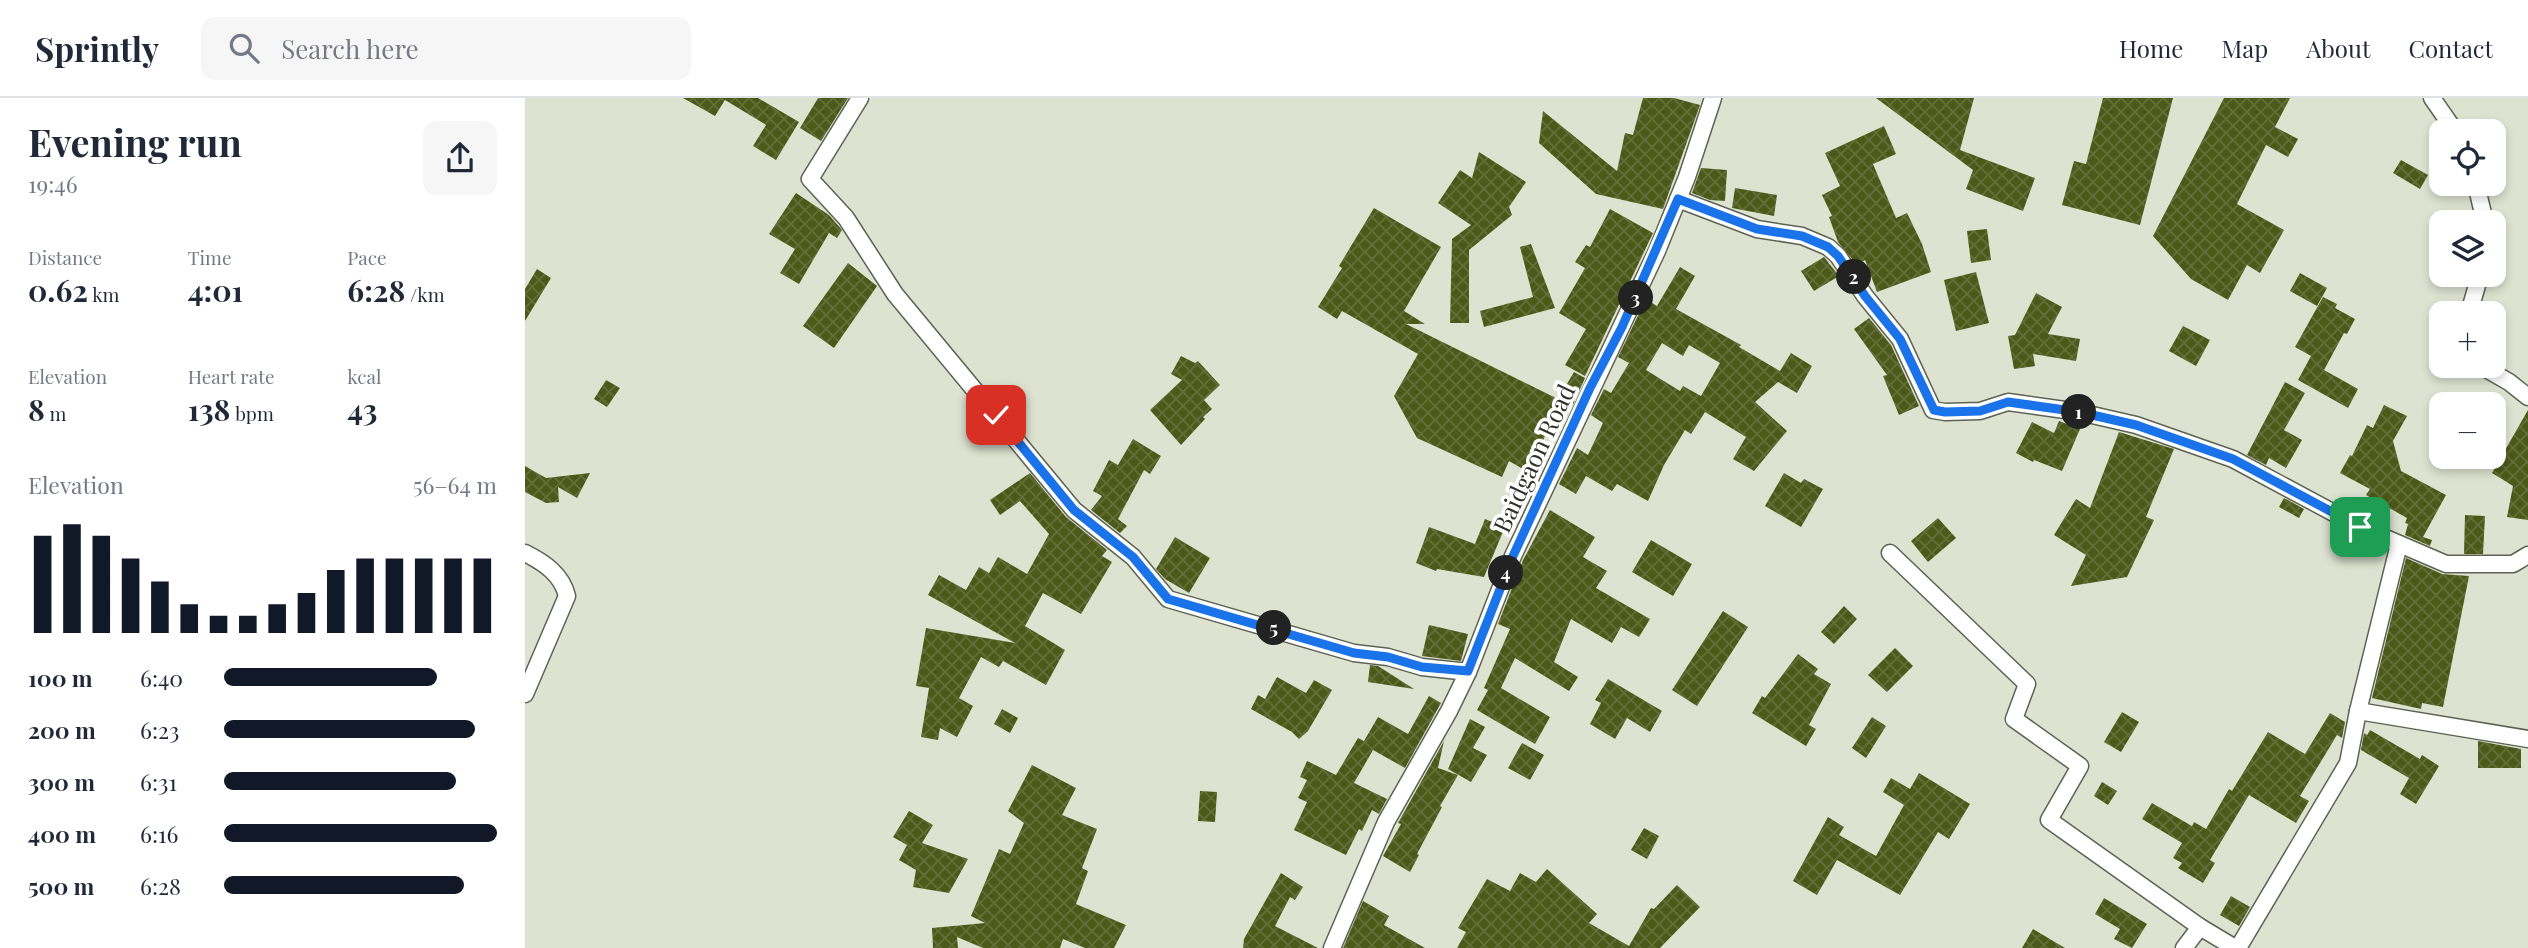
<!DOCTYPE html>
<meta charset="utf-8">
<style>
body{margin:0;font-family:"Playfair Display",serif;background:#f6f6f7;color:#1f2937;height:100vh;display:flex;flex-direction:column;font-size:26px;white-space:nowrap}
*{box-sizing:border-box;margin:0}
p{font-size:23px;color:#747a83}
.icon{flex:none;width:38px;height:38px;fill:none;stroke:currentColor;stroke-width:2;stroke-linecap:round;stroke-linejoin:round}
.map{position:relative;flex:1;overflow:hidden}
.panel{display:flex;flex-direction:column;background:#fff;width:525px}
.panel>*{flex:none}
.buttons{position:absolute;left:1904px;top:21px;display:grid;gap:14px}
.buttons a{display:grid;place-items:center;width:77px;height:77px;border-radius:14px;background:#fff;box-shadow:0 4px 10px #0003;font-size:35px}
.pin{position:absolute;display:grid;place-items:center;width:60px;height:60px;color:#fff;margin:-30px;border-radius:14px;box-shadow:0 4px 10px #0006}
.km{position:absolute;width:35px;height:35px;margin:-18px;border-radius:50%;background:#222;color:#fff;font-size:19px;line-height:35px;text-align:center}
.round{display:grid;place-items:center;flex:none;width:74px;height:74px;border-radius:14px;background:#f6f6f7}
.summary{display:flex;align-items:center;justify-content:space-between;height:119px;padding:0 28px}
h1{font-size:38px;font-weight:700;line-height:52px}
.figures{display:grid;grid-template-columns:repeat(3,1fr);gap:10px;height:119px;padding:7px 28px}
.figures div{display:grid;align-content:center}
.figures b{font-size:30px;font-weight:700}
.figures small{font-size:19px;font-weight:400}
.figures p{font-size:19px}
.chart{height:196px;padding:14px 28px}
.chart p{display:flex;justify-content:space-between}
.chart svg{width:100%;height:126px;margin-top:7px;stroke:#111827;stroke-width:6}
ul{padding:0 28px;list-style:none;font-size:23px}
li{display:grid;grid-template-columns:112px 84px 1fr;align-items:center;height:52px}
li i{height:18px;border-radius:9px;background:#111827}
header{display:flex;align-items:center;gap:42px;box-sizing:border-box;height:98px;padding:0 35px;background:#fff;border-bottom:2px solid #e0e1e3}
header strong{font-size:33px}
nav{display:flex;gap:38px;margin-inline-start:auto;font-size:24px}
.search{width:490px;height:63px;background:#f6f6f7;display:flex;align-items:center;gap:18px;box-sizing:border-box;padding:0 24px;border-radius:14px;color:#747a83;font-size:26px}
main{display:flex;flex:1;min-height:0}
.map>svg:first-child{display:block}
.building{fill:url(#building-cross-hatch);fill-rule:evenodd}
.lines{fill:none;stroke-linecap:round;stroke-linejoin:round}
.minor-casing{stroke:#5e6253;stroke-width:19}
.minor{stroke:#fff;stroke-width:16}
.route-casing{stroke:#fff;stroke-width:14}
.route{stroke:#1a73e8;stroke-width:9}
.labels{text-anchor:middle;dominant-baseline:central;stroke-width:7;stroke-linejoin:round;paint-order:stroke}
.street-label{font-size:24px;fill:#31322c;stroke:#fff}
</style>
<header>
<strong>Sprintly</strong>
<div class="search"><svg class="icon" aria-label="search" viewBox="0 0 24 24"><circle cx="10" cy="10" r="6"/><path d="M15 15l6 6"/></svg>Search here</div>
<nav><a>Home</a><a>Map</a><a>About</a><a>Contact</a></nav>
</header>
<main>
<section class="panel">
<div class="summary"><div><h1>Evening run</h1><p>19:46</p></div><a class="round"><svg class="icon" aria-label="share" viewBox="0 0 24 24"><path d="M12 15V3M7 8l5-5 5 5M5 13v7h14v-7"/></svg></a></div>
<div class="figures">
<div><p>Distance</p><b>0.62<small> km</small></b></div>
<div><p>Time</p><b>4:01</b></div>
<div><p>Pace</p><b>6:28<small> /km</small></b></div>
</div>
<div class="figures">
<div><p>Elevation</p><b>8<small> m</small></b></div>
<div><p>Heart rate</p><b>138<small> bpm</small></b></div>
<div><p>kcal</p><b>43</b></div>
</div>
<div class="chart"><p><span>Elevation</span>56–64 m</p>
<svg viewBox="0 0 160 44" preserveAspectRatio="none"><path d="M5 44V10M15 44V6M25 44V10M35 44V18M45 44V26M55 44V34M65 44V38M75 44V38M85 44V34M95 44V30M105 44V22M115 44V18M125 44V18M135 44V18M145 44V18M155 44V18"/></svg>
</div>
<ul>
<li><b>100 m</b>6:40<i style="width:78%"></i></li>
<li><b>200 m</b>6:23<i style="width:92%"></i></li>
<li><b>300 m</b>6:31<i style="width:85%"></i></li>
<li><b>400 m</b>6:16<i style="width:100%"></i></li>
<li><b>500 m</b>6:28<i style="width:88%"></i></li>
</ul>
</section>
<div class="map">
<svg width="2003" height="850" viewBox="0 0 2003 850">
<defs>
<pattern id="building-cross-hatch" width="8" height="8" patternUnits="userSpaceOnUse" patternTransform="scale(1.75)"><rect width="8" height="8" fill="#4d5918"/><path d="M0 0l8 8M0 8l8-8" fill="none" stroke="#646e3a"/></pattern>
</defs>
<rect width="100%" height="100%" fill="#dee3d1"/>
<g class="building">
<polygon points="158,0 233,0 274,24 251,62 228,48 241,27 238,25 200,2 190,18"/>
<polygon points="293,0 323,0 296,43 275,30"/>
<polygon points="1118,0 1149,0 1175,7 1138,111 1071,96 1014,45 1018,13 1092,73 1100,35 1108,37"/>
<polygon points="1351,0 1449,0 1435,52 1510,80 1498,113 1441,91 1448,72"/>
<polygon points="1578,0 1648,0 1615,127 1537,107 1549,63 1561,66"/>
<polygon points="1699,0 1765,0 1750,29 1773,41 1763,59 1741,47 1712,106 1759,132 1735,175 1722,167 1703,202 1666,181 1628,138"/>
<polygon points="1359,28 1371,56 1348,66 1371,120 1382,115 1397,146 1406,174 1352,194 1340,162 1332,167 1313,144 1304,119 1307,118 1297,97 1315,88 1300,55"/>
<polygon points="954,54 1001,84 984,109 987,117 944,152 944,225 925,225 927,141 946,127 913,105 935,72 947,80"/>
<polygon points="1876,62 1903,77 1895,91 1868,75"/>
<polygon points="1176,70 1202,72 1200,103 1185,102 1167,95"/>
<polygon points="1210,90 1252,97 1249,118 1207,110"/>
<polygon points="271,95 304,117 317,132 312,140 304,135 274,186 255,175 270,151 244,136"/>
<polygon points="849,110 916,149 879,213 900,226 881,226 1033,301 1049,274 1060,280 1047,309 1036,304 1003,374 984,363 977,379 892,340 869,298 893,256 817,213 812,221 793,209 817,170 814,168"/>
<polygon points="1085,111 1128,135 1060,278 1040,267 1061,231 1034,215 1060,170 1050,164 1061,147 1065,149"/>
<polygon points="1462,131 1466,162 1446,165 1442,133"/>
<polygon points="1006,146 1030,210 959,229 955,213 1008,199 995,149"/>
<polygon points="1299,159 1314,178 1289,193 1276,173"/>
<polygon points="323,165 352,188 309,250 278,228"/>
<path d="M1155,169L1170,178L1151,211L1216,247L1214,249L1255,273L1266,255L1287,268L1272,295L1253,284L1230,304L1262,333L1229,373L1208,361L1221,339L1180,314L1166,336L1160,332L1139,367L1123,403L1092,386L1087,393L1061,378L1051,396L1034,386L1052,350L1063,357L1078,325L1066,317L1079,291L1086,295L1104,265L1093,259L1121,201L1132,208ZM1137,245L1158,258L1164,247L1195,265L1176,298L1158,288L1155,293L1121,272Z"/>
<polygon points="12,171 26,180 0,223 0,191"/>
<polygon points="1451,174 1464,225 1431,233 1419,182"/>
<polygon points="1775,175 1802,190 1792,208 1765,193"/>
<polygon points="1511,195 1537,209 1523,236 1555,241 1551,263 1508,256 1510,268 1489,271 1483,238 1490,237"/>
<polygon points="1798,199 1812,206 1810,210 1830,221 1822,236 1819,235 1799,272 1833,291 1823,310 1773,282 1786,258 1770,249"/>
<polygon points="1344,220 1366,247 1394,308 1374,317 1358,278 1362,277 1329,231"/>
<polygon points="1658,228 1685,242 1671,268 1644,253"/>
<polygon points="656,258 670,265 673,263 695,287 679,302 687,311 678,319 680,321 656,347 625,312 657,282 646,276"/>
<polygon points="81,282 95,290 82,309 69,301"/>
<polygon points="1760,284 1780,295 1759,332 1777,342 1761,370 1744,360 1741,367 1722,357"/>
<polygon points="1859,307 1882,318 1868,343 1876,373 1921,397 1898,439 1907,442 1905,448 1880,437 1883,426 1880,425 1882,420 1841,397 1845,391 1815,375 1825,357 1827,358 1842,327 1848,330"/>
<polygon points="2003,312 2003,422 1982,419 1988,388 1967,375"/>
<polygon points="1534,323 1555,331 1537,373 1509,362 1508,364 1491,355 1507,324 1529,335"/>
<polygon points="1594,334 1649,351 1621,419 1629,422 1602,479 1546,488 1561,457 1529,437 1551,401 1565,410"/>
<polygon points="608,341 636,358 625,376 619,372 593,421 602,428 595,435 566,412 577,398 568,393 584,362 593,367"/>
<polygon points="0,368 21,380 65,375 52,400 33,389 34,404 21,405 0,394"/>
<polygon points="505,375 541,419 582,452 577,458 587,464 556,516 518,495 500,528 540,552 521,587 478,563 474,569 456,559 434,600 448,608 432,639 415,630 413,642 396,639 404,590 391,588 401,530 490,545 403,497 414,477 441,492 454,469 464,475 473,459 502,476 524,436 495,403 475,417 465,402"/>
<polygon points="1259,375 1276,385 1279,381 1298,391 1276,429 1240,408"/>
<polygon points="1759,400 1779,411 1774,420 1754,409"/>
<polygon points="1025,412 1070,439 1058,459 1082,473 1071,490 1125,521 1114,539 1096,529 1087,545 1046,521 1029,564 1053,579 1044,593 990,560 976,590 1025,619 1010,646 952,612 963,592 959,590 985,531 973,526 998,462"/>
<polygon points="1940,417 1960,418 1958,456 1939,456"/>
<polygon points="1413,420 1431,440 1403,464 1386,443"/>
<polygon points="960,421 980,429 959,479 912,471 911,473 891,465 904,429 950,446"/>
<polygon points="650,439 685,460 664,495 640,481 631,471"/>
<polygon points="1126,442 1167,466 1148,498 1107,474"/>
<polygon points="1881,460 1917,476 1944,478 1918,609 1897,605 1896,611 1847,600"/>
<polygon points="1319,508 1332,521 1309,546 1296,534"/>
<polygon points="1198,513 1223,529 1172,608 1147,592"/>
<polygon points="904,527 943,536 936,563 897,558"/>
<polygon points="1370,550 1388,568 1362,594 1343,577"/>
<polygon points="1273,556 1293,571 1289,576 1306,586 1284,627 1291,631 1281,648 1227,615 1237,598 1240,600"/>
<polygon points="845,567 853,568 889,591 843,584"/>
<polygon points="752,579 781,595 789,582 807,592 783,633 774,641 767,634 726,611 733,597 740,601"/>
<polygon points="1083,581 1137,613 1125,634 1102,620 1090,641 1065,626 1076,605 1070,602"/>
<polygon points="904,598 916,605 880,670 848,652 829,685 862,701 854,716 847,712 837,733 834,731 821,757 769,732 782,704 773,700 782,682 775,679 782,663 811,677 833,640 839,643 853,619 883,636"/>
<polygon points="477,611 493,620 485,635 469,626"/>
<polygon points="1597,614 1614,624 1596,654 1579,644"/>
<polygon points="1805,615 1820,624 1817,640 1812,637 1775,698 1784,703 1771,725 1724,697 1685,762 1690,765 1678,785 1653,770 1657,765 1648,760 1657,745 1617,721 1627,705 1667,728 1669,724 1681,731 1704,691 1707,693 1743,634 1780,656"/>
<polygon points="1347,619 1361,628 1341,660 1327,650"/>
<polygon points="945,621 960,629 948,650 962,657 946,684 923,671"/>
<polygon points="1845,632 1895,661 1897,657 1914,668 1891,706 1875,696 1884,680 1836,652 1839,635 1842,637"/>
<polygon points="919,643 913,670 933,677 915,708 917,709 892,756 894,757 885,774 858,758 876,726 873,725"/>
<polygon points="1953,643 1996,651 1996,670 1953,670"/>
<polygon points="997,645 1019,657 1005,682 983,670"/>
<polygon points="507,667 551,690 537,717 572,731 557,770 563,773 551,806 601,827 589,850 560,850 538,841 535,850 458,850 432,839 433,850 408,850 407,830 460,825 446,818 474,751 485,756 499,725 483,713"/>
<polygon points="1394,675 1445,706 1424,741 1413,734 1375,797 1312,762 1292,797 1268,783 1303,719 1319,729 1314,737 1351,758 1379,707 1358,694 1366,680 1385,691"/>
<polygon points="1577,684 1592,693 1583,707 1569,698"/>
<polygon points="675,693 692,694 690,724 673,723"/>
<polygon points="384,713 408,727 397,745 443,761 424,795 388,789 391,772 374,762 382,747 368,739"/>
<polygon points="1119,730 1134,738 1122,761 1106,752"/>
<polygon points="1022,771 1072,816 1064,825 1104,848 1126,810 1129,811 1152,787 1175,809 1135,850 932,850 941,834 933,830 962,781 985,793 995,775 1011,784"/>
<polygon points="756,775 778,789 770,802 765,799 750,828 793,850 718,850 719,841"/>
<polygon points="1706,798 1725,809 1714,828 1695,817"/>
<polygon points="1579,800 1622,826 1607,850 1589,841 1595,831 1570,816"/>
<polygon points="838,803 864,818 859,827 900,850 818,850"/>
<polygon points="1508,831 1540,850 1497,850"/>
</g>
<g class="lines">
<g class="minor-casing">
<g id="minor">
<polyline points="335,0 285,81 321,120 370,196 549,412 608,459 643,501 829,555 863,559 897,569 943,574"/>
<polyline points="1907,0 1930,33"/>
<polyline points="1951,86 1960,124"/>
<polyline points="1153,101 1232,131 1277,138 1303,149 1313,158 1340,198 1375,241 1408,312 1420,314 1455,313 1483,304 1554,314 1611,327 1708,361 1835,429 1921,466 1988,466 2003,457"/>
<polyline points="1944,215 1955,177"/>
<polyline points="1956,268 1984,284 2003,299"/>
<polyline points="1874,446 1833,613 2003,641"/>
<path d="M0,455C20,465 37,477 42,498L0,596"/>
<polyline points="1365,455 1502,586 1489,621 1555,668 1524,722 1675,829"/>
<polyline points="807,850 861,724 924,613 943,574 988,458 1132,153 1162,79 1188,0"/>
<polyline points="1659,850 1675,829 1710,850"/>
<polyline points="1713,850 1823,665 1833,613"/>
</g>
</g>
<use href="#minor" class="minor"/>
</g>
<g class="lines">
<g class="route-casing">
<polyline id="route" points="471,317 549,412 608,459 643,501 829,555 863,559 897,569 943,573 988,458 1065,290 1097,229 1153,101 1232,131 1277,138 1303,149 1313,158 1340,198 1375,241 1409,312 1420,314 1455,313 1483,304 1554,314 1611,327 1708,361 1835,429"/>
</g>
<use href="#route" class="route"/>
</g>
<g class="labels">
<g class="street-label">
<text transform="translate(1008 360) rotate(-65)">Baidgaon Road</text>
</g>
</g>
</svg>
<div class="buttons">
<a><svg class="icon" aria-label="locate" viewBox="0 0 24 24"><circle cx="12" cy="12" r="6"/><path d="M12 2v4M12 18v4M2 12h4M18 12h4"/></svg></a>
<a><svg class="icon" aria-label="layers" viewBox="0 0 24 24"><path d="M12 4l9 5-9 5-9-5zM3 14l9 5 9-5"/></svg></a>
<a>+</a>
<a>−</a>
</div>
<div class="pin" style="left:1835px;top:429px;background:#1e9e55"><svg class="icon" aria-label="arrive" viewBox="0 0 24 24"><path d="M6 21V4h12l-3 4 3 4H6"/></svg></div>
<div class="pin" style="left:471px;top:317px;background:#d93025"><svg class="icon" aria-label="check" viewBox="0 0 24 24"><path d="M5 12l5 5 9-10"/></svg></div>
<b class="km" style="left:1554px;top:314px">1</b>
<b class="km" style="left:1329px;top:179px">2</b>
<b class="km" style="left:1111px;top:200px">3</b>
<b class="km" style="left:981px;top:475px">4</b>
<b class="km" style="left:749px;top:530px">5</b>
</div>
</main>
